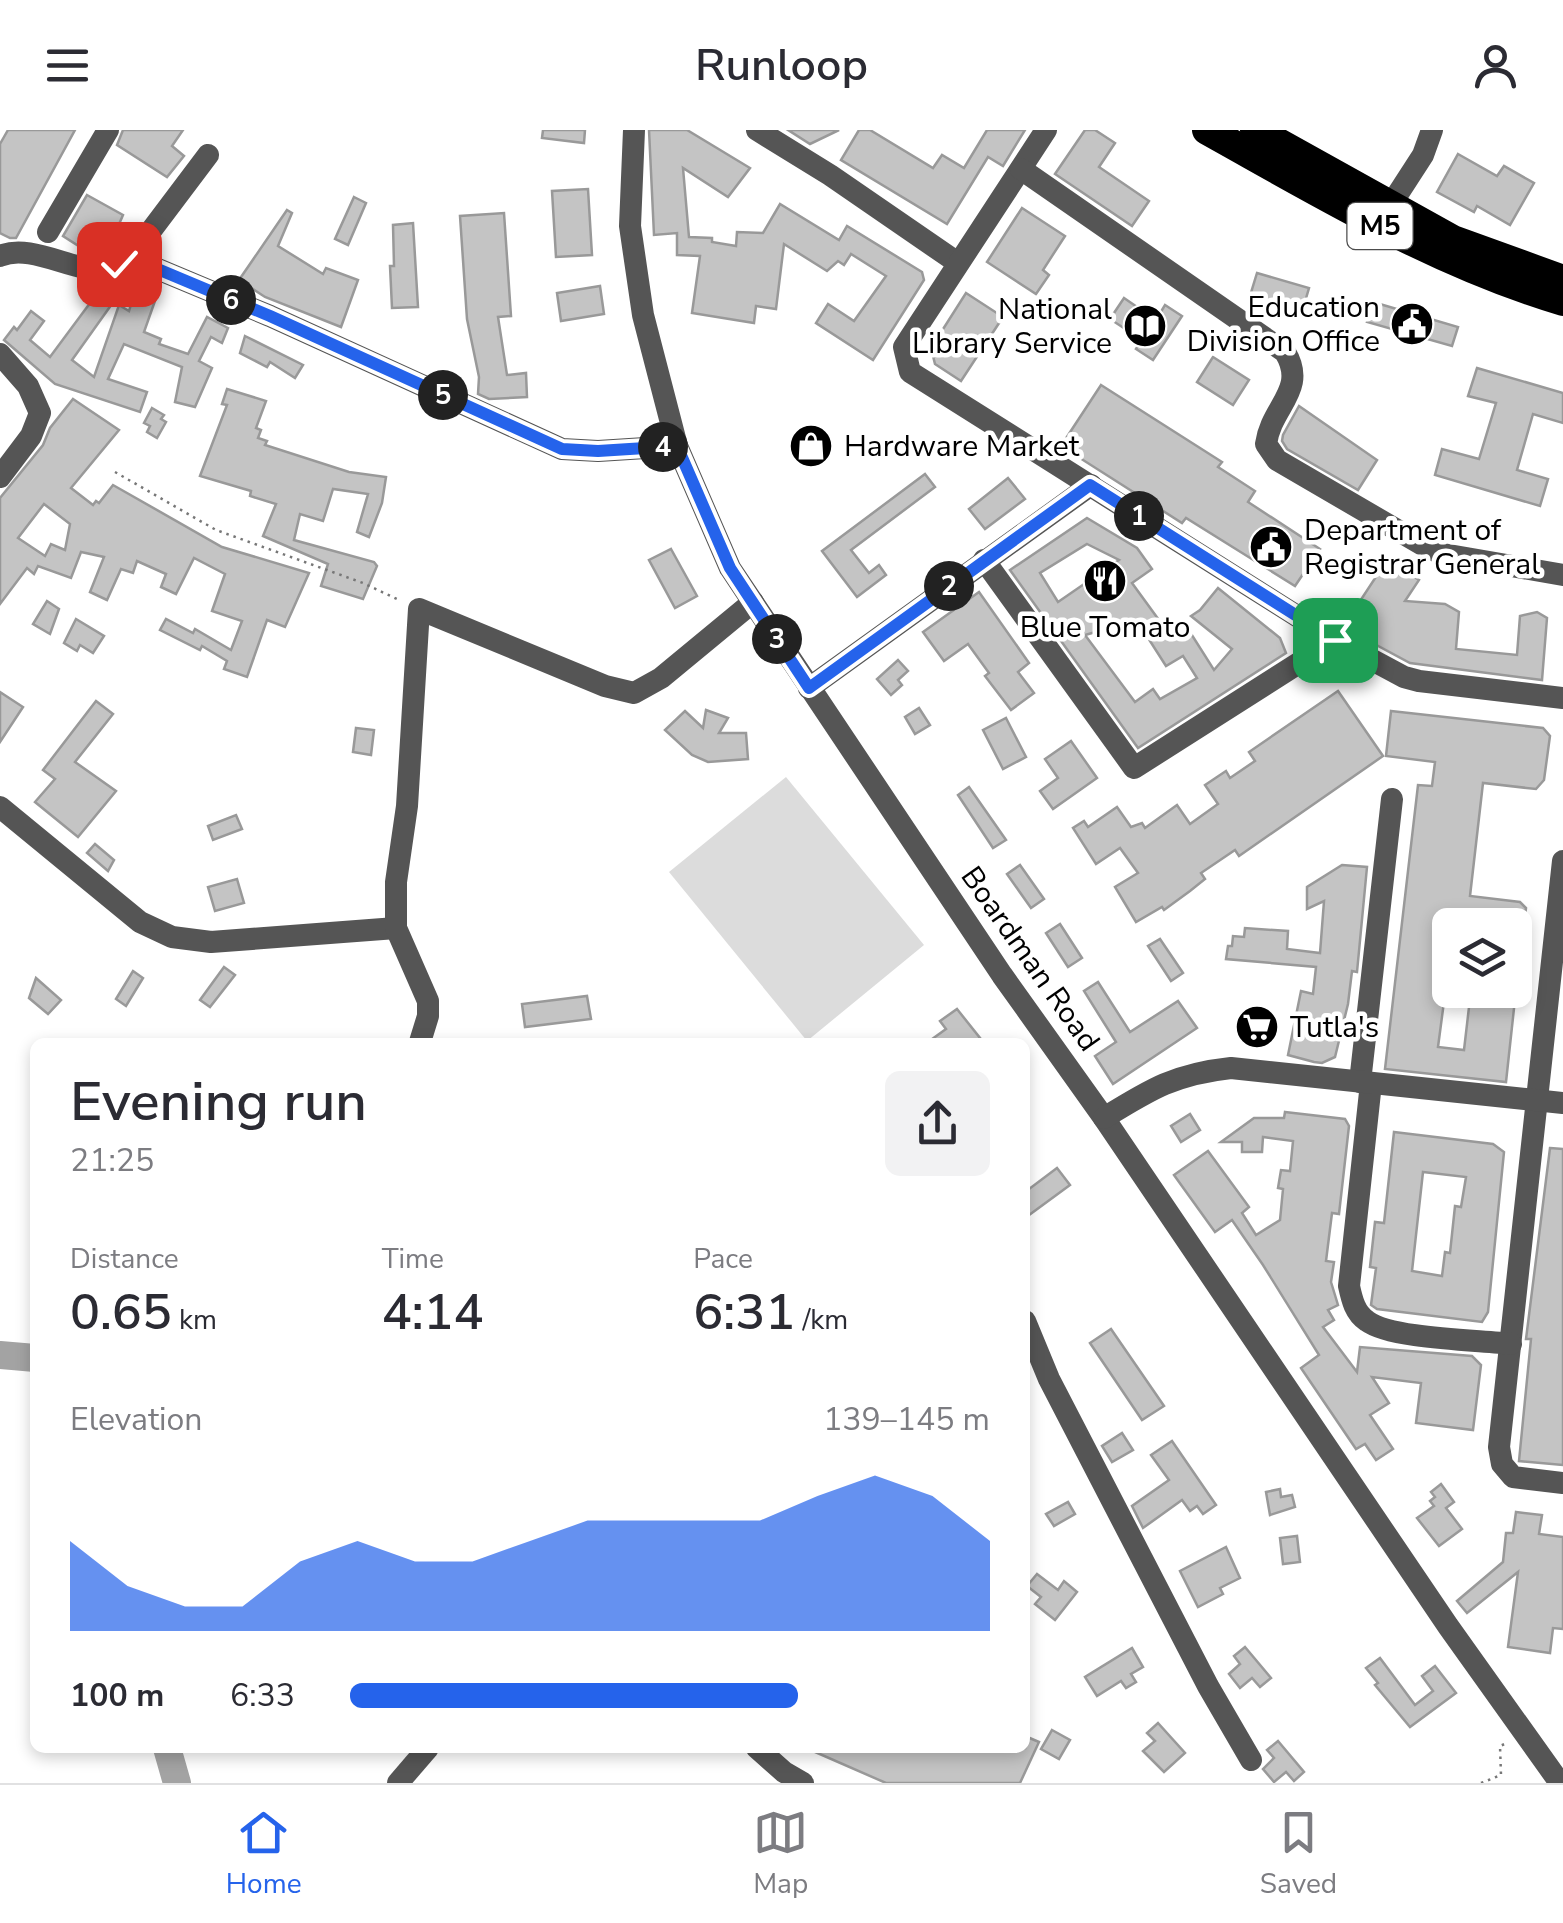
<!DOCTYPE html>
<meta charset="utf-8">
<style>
body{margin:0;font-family:"Nunito Sans",sans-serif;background:#f2f2f3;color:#2b2b33;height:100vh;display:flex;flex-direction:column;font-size:38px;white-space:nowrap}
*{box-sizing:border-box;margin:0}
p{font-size:32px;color:#7c7c81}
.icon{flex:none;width:55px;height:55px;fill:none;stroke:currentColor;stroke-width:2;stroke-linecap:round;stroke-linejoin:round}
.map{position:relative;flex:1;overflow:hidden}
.panel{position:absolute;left:30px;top:908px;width:1000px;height:715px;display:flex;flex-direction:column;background:#fff;border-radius:15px;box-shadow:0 5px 15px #0003}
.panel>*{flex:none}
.buttons{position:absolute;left:1432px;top:778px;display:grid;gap:20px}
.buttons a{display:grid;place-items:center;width:100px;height:100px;border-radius:15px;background:#fff;box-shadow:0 5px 15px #0003;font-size:50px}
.pin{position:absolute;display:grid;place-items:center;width:85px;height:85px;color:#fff;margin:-42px;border-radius:20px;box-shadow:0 5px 15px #0006}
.km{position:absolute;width:50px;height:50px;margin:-25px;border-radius:50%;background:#222;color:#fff;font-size:28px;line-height:50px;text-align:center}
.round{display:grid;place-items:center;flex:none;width:105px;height:105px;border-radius:15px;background:#f2f2f3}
.overview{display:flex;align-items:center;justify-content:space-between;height:170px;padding:0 40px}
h1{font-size:55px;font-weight:600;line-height:75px}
.figures{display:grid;grid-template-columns:repeat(3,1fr);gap:15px;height:170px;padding:10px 40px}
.figures div{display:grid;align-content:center}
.figures b{font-size:50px;font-weight:600}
.figures small{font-size:28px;font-weight:400}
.figures p{font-size:28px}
.chart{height:280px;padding:20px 40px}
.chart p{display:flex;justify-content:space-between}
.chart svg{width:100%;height:180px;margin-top:10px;fill:#2563eb;opacity:.7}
ul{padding:0 40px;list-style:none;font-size:32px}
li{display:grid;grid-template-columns:160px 120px 1fr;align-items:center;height:75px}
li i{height:25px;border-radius:12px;background:#2563eb}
header{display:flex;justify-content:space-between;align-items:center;height:130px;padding:0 40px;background:#fff;font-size:45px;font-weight:600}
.menu{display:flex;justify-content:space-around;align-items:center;height:140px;border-top:2px solid #e1e1e2;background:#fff;font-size:28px;color:#7c7c81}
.menu a{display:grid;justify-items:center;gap:5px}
.menu .current{color:#2563eb}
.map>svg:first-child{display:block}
.green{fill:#dcdcdc}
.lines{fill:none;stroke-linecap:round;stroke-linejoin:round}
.river{stroke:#a3a3a3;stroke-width:28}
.building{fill:#c4c4c4;stroke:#999;stroke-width:2.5;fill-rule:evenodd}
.path{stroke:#777;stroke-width:2.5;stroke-dasharray:2.5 5;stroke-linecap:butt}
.minor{stroke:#555;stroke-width:22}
.highway{stroke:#000;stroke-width:30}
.route-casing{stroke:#fff;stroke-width:20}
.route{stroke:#2563eb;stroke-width:12}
.labels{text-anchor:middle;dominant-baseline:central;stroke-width:9;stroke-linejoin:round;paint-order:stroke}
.shield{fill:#fff;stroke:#4c4c4c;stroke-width:2.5}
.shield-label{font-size:28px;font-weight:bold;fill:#000}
.poi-label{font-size:30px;fill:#000;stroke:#fff;text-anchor:start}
.street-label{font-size:30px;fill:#000;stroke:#fff}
</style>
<header><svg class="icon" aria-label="menu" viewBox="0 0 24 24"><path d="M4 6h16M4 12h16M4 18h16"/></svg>Runloop<svg class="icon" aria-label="person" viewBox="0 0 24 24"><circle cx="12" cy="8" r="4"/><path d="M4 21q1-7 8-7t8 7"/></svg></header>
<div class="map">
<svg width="1563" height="1653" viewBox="0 0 1563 1653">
<rect width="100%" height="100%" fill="#fff"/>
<polygon class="green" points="786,647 924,815 807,911 669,742"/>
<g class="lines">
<g class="river">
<polyline points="0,1225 35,1228"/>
<polyline points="167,1618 177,1653"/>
</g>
</g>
<g class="building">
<polygon points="8,0 75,0 16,108 10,108 0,103 0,14"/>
<polygon points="123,0 183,0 172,16 184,26 167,47 117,15"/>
<polygon points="543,0 585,0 584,13 542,8"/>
<polygon points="649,0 687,0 750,38 728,67 683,38 689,107 712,108 712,112 736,116 737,102 763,103 780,74 839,110 847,96 922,142 924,150 873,230 816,193 828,174 854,191 886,146 851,124 844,135 838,131 827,141 784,114 776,179 756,176 754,193 692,183 700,126 677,125 677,103 654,105"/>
<polygon points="788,0 839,0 810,14"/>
<polygon points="859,0 870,0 933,38 942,25 964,38 987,0 1025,0 1003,36 988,27 947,94 841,30"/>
<polygon points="1085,0 1095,0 1115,13 1099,37 1149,71 1132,96 1055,44"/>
<polygon points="1458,24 1497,46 1504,36 1534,53 1510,95 1477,76 1474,82 1437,62"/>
<polygon points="588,59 592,125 556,127 552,61"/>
<polygon points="87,65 123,85 113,108 102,101 88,122 63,106"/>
<polygon points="354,67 366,73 348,115 335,109"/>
<polygon points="1022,78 1065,106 1043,140 1049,145 1036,164 987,132"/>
<polygon points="287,80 292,83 278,116 323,144 326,138 358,150 341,197 265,167 239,150"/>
<polygon points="504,83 511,186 498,187 507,245 526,243 527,267 489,269 478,264 479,247 467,189 460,86"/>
<polygon points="413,93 418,177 392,178 390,136 394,136 393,95"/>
<polygon points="1257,143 1309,158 1302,182 1250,166"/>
<polygon points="600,156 604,184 561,191 557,163"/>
<polygon points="99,161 114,171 72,230 94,247 119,175 129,181 133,168 141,170 144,164 156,168 144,202 161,209 159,214 188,224 207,187 228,198 222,213 211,207 199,231 212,238 195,277 175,272 182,237 124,214 108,249 147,262 140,282 55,254 4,210 14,197 17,200 31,181 44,191 30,210 50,227"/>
<polygon points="966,163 1003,187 961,251 935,234 931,218"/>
<polygon points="1124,168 1156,190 1165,175 1182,186 1153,230 1136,219 1142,210 1110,189"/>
<polygon points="1373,172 1458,197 1452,216 1367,192"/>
<polygon points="245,206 303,235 295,248 270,232 267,237 240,223"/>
<polygon points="1213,227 1249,250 1233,275 1197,252"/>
<polygon points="1477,238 1563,263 1563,293 1533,284 1517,340 1548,349 1540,376 1435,345 1442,319 1479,329 1496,273 1468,266"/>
<polygon points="1101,255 1222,332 1218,337 1255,361 1248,372 1320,419 1295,456 1186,388 1182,393 1061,316"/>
<polygon points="227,259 266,271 256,298 261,300 258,308 267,311 265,315 349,342 386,347 382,373 369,407 357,402 368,364 333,359 323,391 300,384 294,410 374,432 377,436 363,469 321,456 328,434 263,406 276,374 250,366 251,361 200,346 227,275 222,274"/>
<path d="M73,269L119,300L71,358L93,375L96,371L99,373L113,355L222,417L309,443L285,497L267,490L247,547L224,539L227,531L202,516L200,520L160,500L166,489L193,503L195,499L231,520L242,491L212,481L225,444L194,428L176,464L161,457L166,444L137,431L133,443L121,439L107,470L90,462L104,427L81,422L71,448L38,436L34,444L27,438L0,474V368L43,315L50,298ZM44,374L70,394L65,420L51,414L45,426L18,408Z"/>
<polygon points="1299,276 1377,330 1358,360 1287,319 1282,311 1283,305"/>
<polygon points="152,278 164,285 161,289 166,292 157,308 147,302 150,296 144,293"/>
<polygon points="925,344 935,357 851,420 869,443 879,435 886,445 857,467 822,421"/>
<polygon points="1008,348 1025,369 985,399 969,379"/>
<path d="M1087,388L1137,418L1152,439L1132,453L1167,501L1183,491L1214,540L1232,519L1191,486L1200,480L1218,458L1280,508L1286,523L1138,618L1010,440ZM1087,414L1119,430L1058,472L1040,443ZM1124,494L1133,507L1143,500L1166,536L1183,526L1197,548L1160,569L1153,559L1135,572L1085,505Z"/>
<polygon points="671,419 697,466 675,478 649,430"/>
<polygon points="1387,430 1419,450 1405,471 1445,474 1459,482 1456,519 1517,525 1520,486 1537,482 1547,488 1542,550 1410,533 1343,497"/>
<polygon points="979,462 1029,533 1018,542 1034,563 1011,580 985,546 989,543 968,514 944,531 923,502"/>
<polygon points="47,471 59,479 50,504 33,494"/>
<polygon points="76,489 104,506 93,523 80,515 77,521 64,513"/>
<polygon points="898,530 908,541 898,550 902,555 891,565 877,549"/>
<polygon points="1338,561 1383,626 1239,726 1235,720 1201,743 1205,749 1190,761 1164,780 1162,777 1136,792 1115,757 1138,743 1120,718 1096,734 1073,698 1084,691 1088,697 1117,677 1131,697 1142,693 1145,698 1177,675 1190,694 1218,674 1205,655 1226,641 1230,648 1255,631 1249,622"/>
<polygon points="0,562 23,577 0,612"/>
<polygon points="96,571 113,584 75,632 116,661 78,707 35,672 55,649 43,640"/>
<polygon points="919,578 930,595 915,604 905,587"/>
<polygon points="706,580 728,588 719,603 746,603 748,629 708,632 692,625 665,600 685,581 703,598"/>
<polygon points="1391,581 1543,598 1550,606 1544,650 1536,659 1483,653 1470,766 1520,772 1526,778 1524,795 1450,795 1450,802 1446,802 1442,827 1440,848 1447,849 1438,917 1464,920 1471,860 1516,860 1506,952 1385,939 1418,655 1432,656 1435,632 1386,626"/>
<polygon points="1006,588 1026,627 1003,639 983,600"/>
<polygon points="356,598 374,600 371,625 353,622"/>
<polygon points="1071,611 1097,648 1053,679 1040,661 1058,648 1045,629"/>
<polygon points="969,657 1006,710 993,718 958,665"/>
<polygon points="236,685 242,699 213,710 208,696"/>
<polygon points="95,714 114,730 108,741 87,723"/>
<polygon points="1020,735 1044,769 1031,778 1007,744"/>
<polygon points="1342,735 1367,737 1357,842 1352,841 1348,874 1335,927 1322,933 1314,932 1288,925 1301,861 1313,864 1316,837 1226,829 1228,816 1232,816 1233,806 1244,807 1245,798 1288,801 1287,819 1320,823 1324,771 1307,779 1307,757"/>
<polygon points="237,749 244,773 215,781 208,757"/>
<polygon points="1060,794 1082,828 1068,837 1046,803"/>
<polygon points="1160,809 1183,843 1171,851 1148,816"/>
<polygon points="224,837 235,845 210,877 200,870"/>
<polygon points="133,841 143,848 126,876 116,869"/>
<polygon points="36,848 61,870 48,884 29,868"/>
<polygon points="1098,852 1130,902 1178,871 1197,898 1113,954 1095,926 1116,912 1084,861"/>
<polygon points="587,866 591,889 525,897 522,874"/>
<polygon points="957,879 980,908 973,912 928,912 946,899 940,891"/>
<polygon points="1285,982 1345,989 1349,996 1339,1084 1332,1083 1326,1131 1334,1132 1331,1152 1338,1175 1328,1180 1334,1190 1323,1197 1357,1242 1360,1217 1472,1226 1481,1235 1473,1300 1416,1293 1421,1253 1372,1247 1389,1273 1370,1285 1393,1319 1376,1330 1365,1314 1356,1319 1301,1238 1319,1225 1263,1135 1232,1090 1215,1102 1174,1045 1208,1021 1249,1077 1242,1083 1256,1105 1280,1090 1283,1059 1278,1058 1281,1040 1290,1041 1293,1011 1263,1007 1262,1022 1242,1022 1242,1012 1221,1012 1254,988 1284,988"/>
<polygon points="1190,984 1200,1000 1181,1012 1171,996"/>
<path d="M1394,1002L1493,1014L1504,1022L1488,1182L1482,1192L1377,1179L1371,1175L1376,1138L1370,1137L1375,1092L1384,1093ZM1423,1042L1466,1047L1461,1077L1455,1076L1450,1123L1445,1122L1442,1146L1412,1141Z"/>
<polygon points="1550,1018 1563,1019 1563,1335 1519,1331 1531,1209 1526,1209"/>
<polygon points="1057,1038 1070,1055 1025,1088 1025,1062"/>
<polygon points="1111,1199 1164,1276 1142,1290 1090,1213"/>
<polygon points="1122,1303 1133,1320 1112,1332 1102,1316"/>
<polygon points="1172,1311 1216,1375 1203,1384 1197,1376 1190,1381 1182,1370 1143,1398 1132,1376 1169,1350 1151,1325"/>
<polygon points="1441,1354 1454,1372 1446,1378 1462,1399 1439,1416 1417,1388 1434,1376 1430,1371 1435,1367 1431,1362"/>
<polygon points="1280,1359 1281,1367 1292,1365 1295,1377 1270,1385 1266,1362"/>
<polygon points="1068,1372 1075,1384 1054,1396 1046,1384"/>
<polygon points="1516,1382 1542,1385 1539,1404 1563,1407 1563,1499 1553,1498 1550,1523 1508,1517 1518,1442 1467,1483 1457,1471 1503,1432 1506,1403 1513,1403"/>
<polygon points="1297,1406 1300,1432 1283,1434 1280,1408"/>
<polygon points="1226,1417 1240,1448 1220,1458 1223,1464 1198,1477 1180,1441"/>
<polygon points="1037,1444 1058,1460 1064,1451 1077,1462 1055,1490 1035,1474 1041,1467 1027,1456"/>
<polygon points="1245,1517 1271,1548 1260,1557 1252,1548 1240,1558 1229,1544 1240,1534 1234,1526"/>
<polygon points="1132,1518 1143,1537 1131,1544 1136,1552 1126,1558 1121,1551 1097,1566 1085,1547"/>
<polygon points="1380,1528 1415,1575 1433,1561 1422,1546 1435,1536 1456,1563 1410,1597 1375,1555 1378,1553 1366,1538"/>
<polygon points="1158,1593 1185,1623 1164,1642 1143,1621 1155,1611 1147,1603"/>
<polygon points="1052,1600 1070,1610 1059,1629 1041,1619"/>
<polygon points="1025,1606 1039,1612 1020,1653 886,1653 806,1618 1025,1618"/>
<polygon points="1278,1611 1304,1642 1294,1651 1286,1642 1274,1652 1263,1639 1274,1628 1267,1620"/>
</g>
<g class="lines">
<g class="path">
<polyline points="115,342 216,400 363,453 399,470"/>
<polyline points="1481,1653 1501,1645 1500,1616 1507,1613"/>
</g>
<g class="minor">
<polyline points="634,0 630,96 643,185 677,316 730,438 1002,845 1104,988 1448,1496 1560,1653"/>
<polyline points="757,0 830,45 958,133"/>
<polyline points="1046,0 904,217 910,242 1335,510 1404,547 1419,551 1563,568"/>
<path d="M1021,39L1285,222C1308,260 1271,276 1266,314L1277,330L1428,418L1443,424L1563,445"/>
<polyline points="1390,76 1423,25 1432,0"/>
<polyline points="48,102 108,0"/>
<path d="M0,126C25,115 59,133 85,138C107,142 126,129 148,135L270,186L562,319L598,321L677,316"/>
<polyline points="137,132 150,102 208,25"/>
<polyline points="0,224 28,256 40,283 31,306 0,347"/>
<polyline points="984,430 1134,638 1335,510"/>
<polyline points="809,558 1091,355"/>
<polyline points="0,677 140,792 172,807 211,812 396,798"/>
<polyline points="1563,731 1499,1317 1502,1334 1513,1347 1563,1353"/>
<polyline points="420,912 428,886 428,871 396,798 396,752 407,676 419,479 605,556 634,563 661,548 753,472"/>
<polyline points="1360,952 1392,669"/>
<path d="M1371,953L1349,1156C1352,1170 1355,1183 1367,1191C1391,1209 1478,1210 1511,1214"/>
<path d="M1104,988C1151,959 1175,944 1231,938L1563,973"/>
<polyline points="1025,1191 1049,1249 1208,1556 1251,1630"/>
<polyline points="757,1618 784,1642 803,1653"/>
<polyline points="398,1653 428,1618"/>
</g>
<g class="highway">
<path d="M1207,0C1322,64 1436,133 1563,171"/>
<polyline points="1255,0 1453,110 1563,150"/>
</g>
</g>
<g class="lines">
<g class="route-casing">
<polyline id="route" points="119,134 148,135 270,186 562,319 598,321 677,316 730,438 809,558 1090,355 1335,510"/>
</g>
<use href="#route" class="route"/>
</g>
<defs>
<g id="civic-disc" transform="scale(2.25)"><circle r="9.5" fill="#000" stroke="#fff"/><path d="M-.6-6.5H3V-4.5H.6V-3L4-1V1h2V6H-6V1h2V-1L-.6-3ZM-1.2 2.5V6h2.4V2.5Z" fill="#fff"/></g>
<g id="library-disc" transform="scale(2.25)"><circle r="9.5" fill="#000" stroke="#fff"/><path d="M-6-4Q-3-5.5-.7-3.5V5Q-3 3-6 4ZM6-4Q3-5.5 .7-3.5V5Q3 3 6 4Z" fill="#fff"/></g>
<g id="shop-disc" transform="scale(2.25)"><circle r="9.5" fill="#000" stroke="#fff"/><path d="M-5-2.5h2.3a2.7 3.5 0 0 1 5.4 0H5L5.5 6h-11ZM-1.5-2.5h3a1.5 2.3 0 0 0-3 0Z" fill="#fff"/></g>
<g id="restaurant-disc" transform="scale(2.25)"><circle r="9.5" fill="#000" stroke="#fff"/><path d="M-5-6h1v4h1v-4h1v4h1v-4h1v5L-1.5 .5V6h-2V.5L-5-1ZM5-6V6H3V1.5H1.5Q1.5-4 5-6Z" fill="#fff"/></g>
<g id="supermarket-disc" transform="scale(2.25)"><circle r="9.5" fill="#000" stroke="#fff"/><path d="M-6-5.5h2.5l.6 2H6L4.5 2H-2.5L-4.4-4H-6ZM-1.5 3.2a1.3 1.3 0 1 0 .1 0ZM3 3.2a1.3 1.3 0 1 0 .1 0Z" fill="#fff"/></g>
</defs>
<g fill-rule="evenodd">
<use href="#civic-disc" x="1412" y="194"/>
<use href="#library-disc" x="1145" y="196"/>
<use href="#shop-disc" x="811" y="316"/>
<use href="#civic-disc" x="1271" y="417"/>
<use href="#restaurant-disc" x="1105" y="451"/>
<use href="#supermarket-disc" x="1257" y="897"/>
</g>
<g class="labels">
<rect class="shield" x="1347.5" y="73" width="65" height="46" rx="8"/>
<g class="shield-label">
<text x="1380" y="96">M5</text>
</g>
<g class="poi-label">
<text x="1380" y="177" text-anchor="end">Education<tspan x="1380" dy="34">Division Office</tspan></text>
<text x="1112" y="179" text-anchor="end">National<tspan x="1112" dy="34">Library Service</tspan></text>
<text x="844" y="316">Hardware Market</text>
<text x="1304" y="400">Department of<tspan x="1304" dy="34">Registrar General</tspan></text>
<text x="1105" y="497" text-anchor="middle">Blue Tomato</text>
<text x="1290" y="897">Tutla's</text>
</g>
<g class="street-label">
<text transform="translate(1030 829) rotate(55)">Boardman Road</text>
</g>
</g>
</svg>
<div class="buttons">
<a><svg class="icon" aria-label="layers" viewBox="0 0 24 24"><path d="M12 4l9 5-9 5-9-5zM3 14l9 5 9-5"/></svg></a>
</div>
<div class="pin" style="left:1335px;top:510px;background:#1e9e55"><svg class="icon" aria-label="arrive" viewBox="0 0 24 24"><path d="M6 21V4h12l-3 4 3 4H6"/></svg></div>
<div class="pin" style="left:119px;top:134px;background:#d93025"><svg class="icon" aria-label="check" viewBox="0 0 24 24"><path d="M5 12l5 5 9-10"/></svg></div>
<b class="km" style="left:1139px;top:386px">1</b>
<b class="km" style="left:949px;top:456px">2</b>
<b class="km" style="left:777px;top:509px">3</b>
<b class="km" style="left:663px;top:317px">4</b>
<b class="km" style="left:443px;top:265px">5</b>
<b class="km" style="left:231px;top:170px">6</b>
<section class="panel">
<div class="overview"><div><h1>Evening run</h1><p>21:25</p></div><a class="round"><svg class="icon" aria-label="share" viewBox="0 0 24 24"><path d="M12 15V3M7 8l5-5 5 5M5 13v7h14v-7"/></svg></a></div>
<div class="figures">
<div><p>Distance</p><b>0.65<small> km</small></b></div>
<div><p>Time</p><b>4:14</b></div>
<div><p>Pace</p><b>6:31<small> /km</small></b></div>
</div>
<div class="chart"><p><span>Elevation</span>139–145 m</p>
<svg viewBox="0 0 160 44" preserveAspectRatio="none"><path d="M0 44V22L10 33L20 38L30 38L40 27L50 22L60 27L70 27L80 22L90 17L100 17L110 17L120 17L130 11L140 6L150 11L160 22V44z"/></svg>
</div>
<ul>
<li><b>100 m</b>6:33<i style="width:70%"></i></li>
</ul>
</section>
</div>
<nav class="menu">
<a class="current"><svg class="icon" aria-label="home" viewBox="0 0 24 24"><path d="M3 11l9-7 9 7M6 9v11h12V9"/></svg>Home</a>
<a><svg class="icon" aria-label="map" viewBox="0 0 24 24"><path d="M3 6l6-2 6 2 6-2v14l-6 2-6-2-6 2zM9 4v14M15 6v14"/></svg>Map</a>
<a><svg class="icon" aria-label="saved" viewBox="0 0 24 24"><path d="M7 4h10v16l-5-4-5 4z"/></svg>Saved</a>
</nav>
